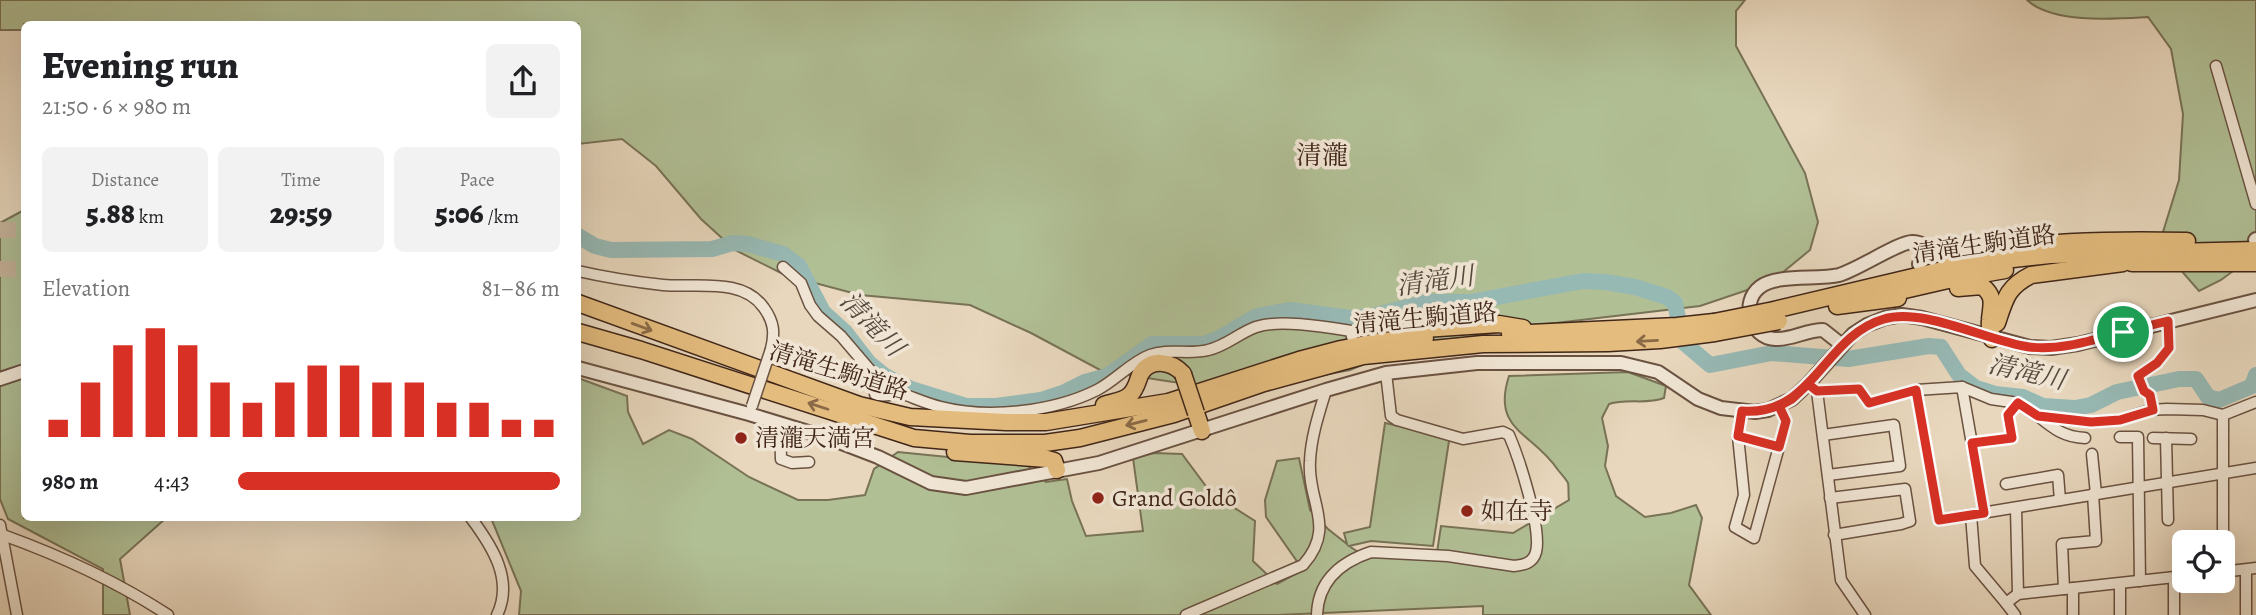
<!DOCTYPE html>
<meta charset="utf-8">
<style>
body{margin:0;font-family:Alegreya,"Noto Serif JP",serif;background:#f2f2f2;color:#202124;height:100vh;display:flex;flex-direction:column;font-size:26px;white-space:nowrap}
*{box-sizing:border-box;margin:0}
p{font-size:23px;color:#757577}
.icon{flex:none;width:38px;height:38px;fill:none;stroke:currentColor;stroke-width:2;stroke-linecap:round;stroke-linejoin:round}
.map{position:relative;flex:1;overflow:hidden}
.details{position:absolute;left:21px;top:21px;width:560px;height:500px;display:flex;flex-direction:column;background:#fff;border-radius:10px;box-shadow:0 7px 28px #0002}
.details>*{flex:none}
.tools{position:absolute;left:2172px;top:530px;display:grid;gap:14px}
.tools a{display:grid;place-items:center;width:63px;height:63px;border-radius:10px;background:#fff;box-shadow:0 7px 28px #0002;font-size:35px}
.pin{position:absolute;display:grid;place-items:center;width:60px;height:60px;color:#fff;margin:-30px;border:4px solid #fff;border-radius:50%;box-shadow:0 2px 7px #0007}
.round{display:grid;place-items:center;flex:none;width:74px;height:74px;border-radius:10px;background:#f2f2f2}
.summary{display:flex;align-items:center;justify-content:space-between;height:119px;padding:0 21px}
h1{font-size:38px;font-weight:800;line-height:52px}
.metrics{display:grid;grid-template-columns:repeat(3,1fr);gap:10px;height:119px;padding:7px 21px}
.metrics div{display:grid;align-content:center;border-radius:10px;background:#f2f2f2;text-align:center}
.metrics b{font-size:30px;font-weight:800}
.metrics small{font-size:19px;font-weight:400}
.metrics p{font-size:19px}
.chart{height:196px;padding:14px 21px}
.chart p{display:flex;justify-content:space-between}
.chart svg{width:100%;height:126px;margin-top:7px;stroke:#d93025;stroke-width:6}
ul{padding:0 21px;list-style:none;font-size:23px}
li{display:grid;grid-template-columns:112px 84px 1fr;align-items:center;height:52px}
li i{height:18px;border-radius:9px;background:#d93025}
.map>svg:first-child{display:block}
.green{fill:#b1bf95;stroke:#787256;stroke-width:2}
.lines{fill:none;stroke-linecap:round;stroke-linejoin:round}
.river{stroke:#97b9b4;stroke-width:16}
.trunk-tunnel{stroke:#c6b49c;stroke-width:16;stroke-dasharray:16 8;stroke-linecap:butt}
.minor-casing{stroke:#6a5241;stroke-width:13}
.tertiary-casing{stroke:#6a5241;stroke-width:16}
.trunk-casing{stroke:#402618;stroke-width:19}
.minor{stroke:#f0e5d4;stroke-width:10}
.tertiary{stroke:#f0e5d4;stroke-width:12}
.trunk{stroke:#e4bc7e;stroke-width:16}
.minor-bridge-casing{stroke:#6a5241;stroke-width:13;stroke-linecap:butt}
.trunk-bridge-casing{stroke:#402618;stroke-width:19;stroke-linecap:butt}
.minor-bridge{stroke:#f0e5d4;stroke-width:10}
.trunk-bridge{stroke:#e4bc7e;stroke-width:16}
.oneway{stroke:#8a6a46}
.route-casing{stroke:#fff;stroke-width:14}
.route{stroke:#d93025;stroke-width:9}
.poi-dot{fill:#8f2418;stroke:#f0e5d4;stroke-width:2.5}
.labels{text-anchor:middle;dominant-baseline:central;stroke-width:7;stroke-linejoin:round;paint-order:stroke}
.street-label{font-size:24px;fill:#402618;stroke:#f0e5d4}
.poi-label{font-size:24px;fill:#402618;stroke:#f0e5d4;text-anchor:start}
.neighbourhood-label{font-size:26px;fill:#402618;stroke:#f0e5d4}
.water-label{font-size:26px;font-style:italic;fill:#564b3f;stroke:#f0e5d4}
</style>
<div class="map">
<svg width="2256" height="615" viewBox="0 0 2256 615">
<rect width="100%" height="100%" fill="#e8d7bd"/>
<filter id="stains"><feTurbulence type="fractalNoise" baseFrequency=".00286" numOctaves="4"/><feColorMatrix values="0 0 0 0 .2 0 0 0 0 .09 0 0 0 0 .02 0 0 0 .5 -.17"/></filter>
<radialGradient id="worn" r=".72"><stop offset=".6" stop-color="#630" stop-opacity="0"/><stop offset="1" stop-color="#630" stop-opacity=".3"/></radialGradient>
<g class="green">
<polygon points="0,0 1745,0 1736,11 1736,46 1805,173 1818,222 1810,250 1771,282 1700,306 1547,324 1402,348 1350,370 1248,389 1173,382 1102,371 1031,333 970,305 860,295 785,275 735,250 701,219 656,166 622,139 578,144 578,24 24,24 24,30 0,30"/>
<path d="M2027,0H2256V254L2221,280L2199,291L2159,245L2179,180L2183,114L2171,49L2148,17C2115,19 2053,24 2027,0Z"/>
<polygon points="24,210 24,518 166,518 120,559 130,615 103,615 103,569 8,519 0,499 0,223"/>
<path d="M1628,372L1666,386L1664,398C1646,405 1628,398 1609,404L1602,418L1608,446L1605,466L1616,496L1645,517L1671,513L1696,505L1702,518L1689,585L1711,615H1483V606L1277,615H519L521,591L491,518H578V378L627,396L628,412L643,444L669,430L692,439L749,477L798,500H828L865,495L874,469L898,452L1027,465L1046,482L1067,479L1072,501L1086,536L1143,531L1133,458L1154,453L1182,454L1211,493L1255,521L1253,561L1277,584L1303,570L1266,517L1265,500L1277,461L1299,458L1310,510L1328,529L1347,544L1344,533L1370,527L1385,423L1446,436L1449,441L1433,546L1371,541L1349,546L1366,557L1436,559L1441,526L1513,533L1569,500C1568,495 1569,488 1568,483C1566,479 1561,474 1558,470C1533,432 1491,431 1509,376Z"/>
</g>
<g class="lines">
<polyline class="river" points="578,236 595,246 611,250 712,249 733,243 748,244 783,254 799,266 823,312 845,332 869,363 885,376 911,389 966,406 996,406 1041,400 1065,392 1085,382 1107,376 1152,344 1204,344 1220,338 1257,316 1290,310 1350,318 1372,316 1428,302 1470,302 1583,281 1605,282 1635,287 1667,297 1675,303 1683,342 1710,365 1772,353 1848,359 1929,346 1941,347 1959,375 1976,388 1995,394 2023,397 2043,406 2075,408 2091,405 2117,392 2179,379 2196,379 2208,397 2219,400 2252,386 2256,375"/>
<g class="trunk-tunnel">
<polyline points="0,230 24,230"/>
<polyline points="0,269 24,269"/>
</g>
<g class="minor-casing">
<g id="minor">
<polyline points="2216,66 2256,204"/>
<path d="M783,267L801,283L810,305L818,316L841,336L876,377L875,394C885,399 895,391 906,395C917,399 928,404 941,407C988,419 1053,412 1097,390C1115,381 1131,362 1150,355C1168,348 1189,355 1208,350C1226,346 1239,333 1256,327C1279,319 1326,327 1351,331L1352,337"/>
<path d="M578,271C604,277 636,282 663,285C696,288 743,277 764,308C774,322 775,333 771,349"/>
<polyline points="1808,384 1817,391 1841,580 1865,615"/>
<polyline points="1962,387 1991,399 2018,403 2037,416 2091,422 2120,420 2150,410 2167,409 2203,410 2223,415 2256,402"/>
<polyline points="1817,391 1859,389 1869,403 1916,390"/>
<polyline points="2153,410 2150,395 2144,391 2138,376 2157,363 2169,348 2168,322"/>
<polyline points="1742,411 1738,436 1744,495 1735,527 1754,538 1786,421 1779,406"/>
<polyline points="2223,415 2223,572"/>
<path d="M2038,416C2054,429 2064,437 2085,438"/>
<polyline points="780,424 781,459 792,463 809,462"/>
<polyline points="1823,435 1894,425 1900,466 1828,475"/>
<polyline points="1738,436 1779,447"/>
<polyline points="2120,437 2138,437 2140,581"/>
<polyline points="2153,438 2191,439"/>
<polyline points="2166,438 2168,520"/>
<polyline points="1972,443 2012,438 2008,415 2018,403"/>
<polyline points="2092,454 2096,494"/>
<polyline points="2006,484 2058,475 2060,500"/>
<polyline points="1830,498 1905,489 1910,521 1901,524 1834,535"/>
<polyline points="2016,508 2018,594"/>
<polyline points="1984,513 1962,387 1916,390 1939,520 2256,468"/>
<polyline points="1971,515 1975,566 2006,603 2018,594 2184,576"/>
<path d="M471,518C492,546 514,580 497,615"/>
<polyline points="0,525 17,615"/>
<path d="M3,535C61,556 116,581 168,615"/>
<polyline points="2246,570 2246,615"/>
<polyline points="2222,572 2256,568"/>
<polyline points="2174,577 2174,615"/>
<polyline points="2120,584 2120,615"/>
<polyline points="2073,588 2073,615"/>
<polyline points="2064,589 2062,544 2096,541 2093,494"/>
<polyline points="2006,603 2015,615"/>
<path d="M1186,615L1303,565C1337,527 1307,502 1310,461C1311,437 1319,413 1326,390"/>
<path d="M1317,615C1318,581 1341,562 1371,552L1448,556L1514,566C1524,565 1533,563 1536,552C1542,529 1519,458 1509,435L1503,432L1463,439L1397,420L1391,416L1386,373"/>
</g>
</g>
<g class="tertiary-casing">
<g id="tertiary">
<polyline points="2255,240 2256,239"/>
<polyline points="1919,264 1922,257 1921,245"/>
<path d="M1842,345L1823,330C1806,330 1791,340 1775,339C1750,338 1740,302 1760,287C1776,274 1817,280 1839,275C1857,270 1899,242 1912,242C1925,242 1934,252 1944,259"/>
<polyline points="578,368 749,414 831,439 878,457 931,483 966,488 1099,463 1326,390 1386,373 1477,363 1621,363 1658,372 1698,399 1721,408 1755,412 1768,410 1792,399 1808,384 1853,334 1867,325 1885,318 1902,315 1922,318 2030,347 2051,348 2078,344 2256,300"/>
<polyline points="0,379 24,371"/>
</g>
</g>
<g class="trunk-casing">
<g id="trunk">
<path d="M1952,257C2029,241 2109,239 2187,241"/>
<polyline points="2132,263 2256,263"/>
<path d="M1958,288L1982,286C1996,297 1991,305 1990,320C1989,326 1991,332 1992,339"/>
<polyline points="1887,294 1948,280 2005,270"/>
<polyline points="578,303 859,405 910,417 1006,422 1046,422 1168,402 1299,360 1341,349 1381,341 1425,338"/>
<polyline points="1837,306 1898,298"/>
<polyline points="1774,310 1968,264 2050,255 2256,250"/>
<path d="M1997,323C2005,299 2007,287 2031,275L2123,263"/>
<polyline points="1409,330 1499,324 1523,328"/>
<polyline points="578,332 641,350 914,438 970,443 1045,443 1080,438 1174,414 1264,383 1363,356 1483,344 1608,343 1660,340 1715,333"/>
<polyline points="1510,334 1677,326 1714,322"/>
<path d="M1104,405C1112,402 1124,401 1130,395C1136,389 1137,383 1140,375C1149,357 1172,361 1183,374"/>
<polyline points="1196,413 1202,431"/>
<polyline points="955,452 1047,459 1054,461 1057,470"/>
</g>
</g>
<use href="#minor" class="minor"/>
<use href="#tertiary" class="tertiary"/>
<use href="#trunk" class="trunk"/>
<g class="minor-bridge-casing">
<polyline id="minor-bridge" points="752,406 771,349"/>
</g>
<g class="trunk-bridge-casing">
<g id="trunk-bridge">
<polyline points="1714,322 1774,310"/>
<polyline points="1715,333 1779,321"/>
<polyline points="1183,374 1196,413"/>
</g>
</g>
<use href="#minor-bridge" class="minor-bridge"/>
<use href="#trunk-bridge" class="trunk-bridge"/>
</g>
<defs><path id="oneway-shaft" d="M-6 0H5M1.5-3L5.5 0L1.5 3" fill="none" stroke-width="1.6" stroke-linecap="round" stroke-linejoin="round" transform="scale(1.75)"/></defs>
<g class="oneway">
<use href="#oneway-shaft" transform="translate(642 327) rotate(20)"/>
<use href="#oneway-shaft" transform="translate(1647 341) rotate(177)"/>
<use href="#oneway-shaft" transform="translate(818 406) rotate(-162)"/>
<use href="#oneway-shaft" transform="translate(1136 423) rotate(166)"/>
</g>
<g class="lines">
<g class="route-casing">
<path id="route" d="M2123,332C2093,340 2060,351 2029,347C1987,341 1923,307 1884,319C1824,336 1813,417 1742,411L1738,436L1779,447L1786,421L1779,406L1792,399L1808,384L1817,391L1859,389L1869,403L1916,390L1939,520L1984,513L1972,443L2012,438L2008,415L2018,403L2038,416L2091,422L2120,420L2153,410L2150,395L2144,391L2138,376L2157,363L2169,348L2168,321L2123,332"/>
</g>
<use href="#route" class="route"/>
</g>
<g class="poi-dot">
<circle cx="741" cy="438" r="7"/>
<circle cx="1098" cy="498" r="7"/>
<circle cx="1467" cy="511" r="7"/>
</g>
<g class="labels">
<g class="street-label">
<text transform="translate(1984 244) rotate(-8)">清滝生駒道路</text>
<text transform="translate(1425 318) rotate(-5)">清滝生駒道路</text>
<text transform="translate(839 371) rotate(17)">清滝生駒道路</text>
</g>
<g class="poi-label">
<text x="755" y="438">清瀧天満宮</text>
<text x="1112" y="498">Grand Goldô</text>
<text x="1481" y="511">如在寺</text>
</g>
<g class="neighbourhood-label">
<text x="1322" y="155">清瀧</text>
</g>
<g class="water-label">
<text transform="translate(1435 281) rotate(-8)">清滝川</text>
<text transform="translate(872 324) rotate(46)">清滝川</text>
<text transform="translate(2027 372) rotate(13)">清滝川</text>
</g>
</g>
<rect width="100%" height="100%" filter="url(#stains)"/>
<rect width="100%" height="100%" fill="url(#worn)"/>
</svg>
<div class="tools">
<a><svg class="icon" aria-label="locate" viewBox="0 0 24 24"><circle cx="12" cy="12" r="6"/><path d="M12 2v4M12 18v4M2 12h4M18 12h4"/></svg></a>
</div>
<div class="pin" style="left:2123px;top:332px;background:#1e9e55"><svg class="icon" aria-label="arrive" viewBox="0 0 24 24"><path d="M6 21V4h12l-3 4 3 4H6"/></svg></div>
<section class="details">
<div class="summary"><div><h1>Evening run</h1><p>21:50 · 6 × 980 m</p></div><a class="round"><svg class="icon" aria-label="share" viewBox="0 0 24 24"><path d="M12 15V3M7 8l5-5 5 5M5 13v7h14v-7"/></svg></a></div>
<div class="metrics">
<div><p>Distance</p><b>5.88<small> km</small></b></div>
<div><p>Time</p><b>29:59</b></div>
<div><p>Pace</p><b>5:06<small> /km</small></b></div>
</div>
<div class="chart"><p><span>Elevation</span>81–86 m</p>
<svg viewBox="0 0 160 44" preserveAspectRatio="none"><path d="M5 44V38M15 44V25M25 44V12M35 44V6M45 44V12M55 44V25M65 44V32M75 44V25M85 44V19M95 44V19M105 44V25M115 44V25M125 44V32M135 44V32M145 44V38M155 44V38"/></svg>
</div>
<ul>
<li><b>980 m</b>4:43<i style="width:100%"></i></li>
</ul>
</section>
</div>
